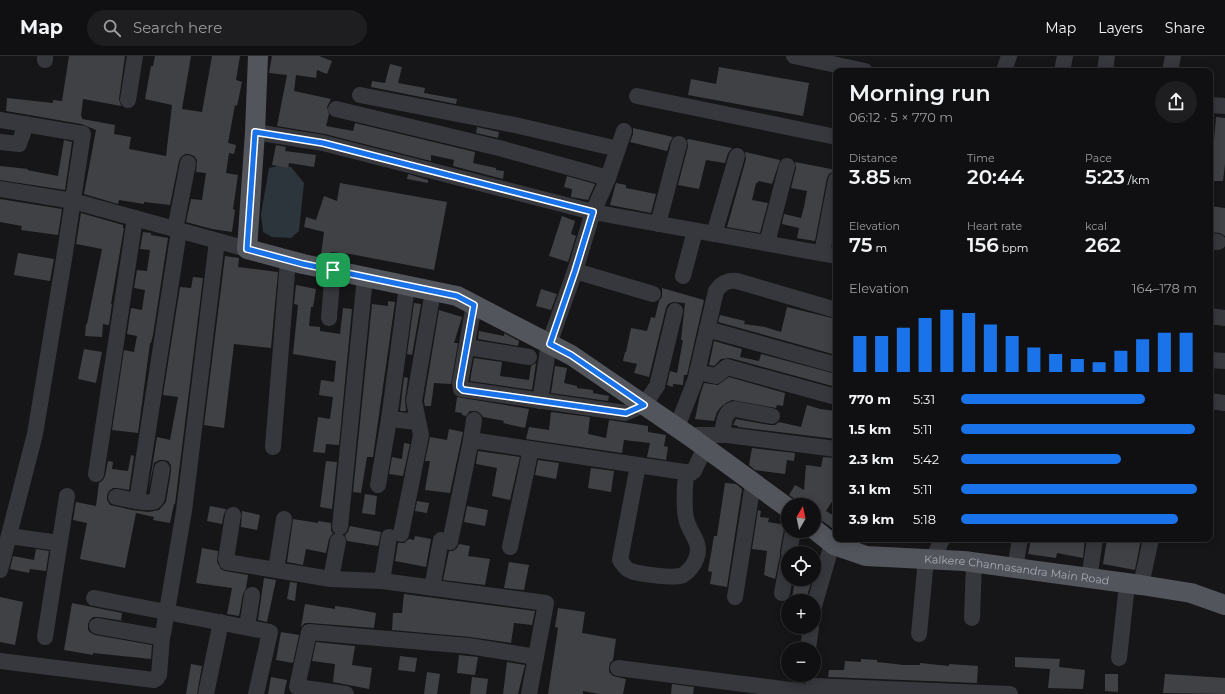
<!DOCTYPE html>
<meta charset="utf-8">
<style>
body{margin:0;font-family:Montserrat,sans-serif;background:#1e1e20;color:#f1f3f6;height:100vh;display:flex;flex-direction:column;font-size:15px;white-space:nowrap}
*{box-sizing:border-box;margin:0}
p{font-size:13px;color:#9c9d9f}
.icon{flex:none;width:22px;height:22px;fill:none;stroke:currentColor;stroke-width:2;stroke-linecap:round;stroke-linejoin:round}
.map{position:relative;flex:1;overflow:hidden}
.panel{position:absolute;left:833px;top:12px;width:380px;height:474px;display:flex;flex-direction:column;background:#101012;border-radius:8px;box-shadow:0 2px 10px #0003,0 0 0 1px #303032}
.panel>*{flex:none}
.needle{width:26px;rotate:9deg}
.tools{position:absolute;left:781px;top:442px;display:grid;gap:8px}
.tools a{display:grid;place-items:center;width:40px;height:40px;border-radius:50%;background:#101012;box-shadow:0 2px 10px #0003,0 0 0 1px #303032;font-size:20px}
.pin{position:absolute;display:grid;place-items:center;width:34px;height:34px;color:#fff;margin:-17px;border-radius:8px;box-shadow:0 2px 6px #0006}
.round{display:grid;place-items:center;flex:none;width:42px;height:42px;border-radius:21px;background:#1e1e20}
.overview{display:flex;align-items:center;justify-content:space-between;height:68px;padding:0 16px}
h1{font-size:22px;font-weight:600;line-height:30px}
.figures{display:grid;grid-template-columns:repeat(3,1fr);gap:6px;height:68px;padding:4px 16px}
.figures div{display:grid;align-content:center}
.figures b{font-size:20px;font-weight:600}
.figures small{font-size:11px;font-weight:400}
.figures p{font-size:11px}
.chart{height:112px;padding:8px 16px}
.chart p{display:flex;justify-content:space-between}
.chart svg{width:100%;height:72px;margin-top:4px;stroke:#1a73e8;stroke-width:6}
ul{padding:0 16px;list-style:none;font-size:13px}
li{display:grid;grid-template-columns:64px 48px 1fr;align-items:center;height:30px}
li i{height:10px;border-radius:5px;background:#1a73e8}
header{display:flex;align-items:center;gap:24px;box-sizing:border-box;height:56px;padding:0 20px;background:#101012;border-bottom:1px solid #303032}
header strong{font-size:19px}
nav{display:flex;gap:22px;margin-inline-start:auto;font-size:14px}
.search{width:280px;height:36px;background:#1e1e20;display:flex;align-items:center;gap:10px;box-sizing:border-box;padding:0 14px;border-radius:22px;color:#9c9d9f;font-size:15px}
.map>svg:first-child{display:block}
.water{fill:#2c353c}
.building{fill:#404145}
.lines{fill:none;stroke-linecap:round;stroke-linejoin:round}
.minor{stroke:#37383d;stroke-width:16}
.major{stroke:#53555c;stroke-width:20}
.route-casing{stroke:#fff;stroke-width:8}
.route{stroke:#1a73e8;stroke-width:5}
.labels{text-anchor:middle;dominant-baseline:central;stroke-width:3;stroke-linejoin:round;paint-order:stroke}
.street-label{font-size:11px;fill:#a8adb8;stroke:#111113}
</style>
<header>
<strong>Map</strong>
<div class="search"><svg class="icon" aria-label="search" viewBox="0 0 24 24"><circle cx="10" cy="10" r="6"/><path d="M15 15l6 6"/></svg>Search here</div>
<nav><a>Map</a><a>Layers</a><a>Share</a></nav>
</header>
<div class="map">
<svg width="1225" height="638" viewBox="0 0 1225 638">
<rect width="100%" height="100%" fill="#161618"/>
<polygon class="water" points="278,110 291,111 304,127 299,175 291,182 272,181 263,176 261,158 269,112"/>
<g class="building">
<polygon points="69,0 125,0 119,43 121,50 83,43 81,60 82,61 82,63 115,69 114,78 131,81 129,93 166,100 172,49 145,43 151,10 153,10 155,0 191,0 182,53 202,56 212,0 240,0 236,24 242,26 237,50 235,49 228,87 236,89 234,98 229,97 226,117 238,119 233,153 235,154 232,176 212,173 186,166 191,143 202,144 206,117 196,116 197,104 194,100 189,98 185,98 181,101 179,105 170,149 144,146 144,148 119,144 118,148 84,138 96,74 81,68 6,55 7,42 53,47 53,44 62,45"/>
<polygon points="272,0 319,0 332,5 327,18 317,14 316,22 296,19 294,35 331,43 327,51 329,58 326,70 353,75 355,67 475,96 473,107 496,112 496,114 504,115 503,123 453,110 454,104 431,99 431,105 325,78 277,70 287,19 269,17"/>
<polygon points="390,8 402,11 398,27 425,32 424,37 457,43 456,48 371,31 372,25 385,27"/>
<polygon points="719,11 809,27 803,60 688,39 691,23 716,28"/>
<polygon points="1216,61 1225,62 1225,108 1223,125 1211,125 1211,95 1213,95"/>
<polygon points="477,71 499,76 498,82 476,77"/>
<polygon points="633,72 673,81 670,86 667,95 630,86 633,78"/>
<polygon points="689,83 732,92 728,97 725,107 706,104 699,133 678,129 688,90 687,84"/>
<polygon points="64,84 72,86 65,134 0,124 0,110 28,113 27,114 58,120"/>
<polygon points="276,89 286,91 285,95 316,99 314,111 289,107 288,112 272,109"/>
<polygon points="745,96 780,104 772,128 758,125 758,127 756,127 752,144 768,147 760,177 727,171 746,103"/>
<polygon points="795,106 836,114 829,118 827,122 815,185 797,182 799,172 782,168 784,158 801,162 804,151 807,135 791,132 796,112"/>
<polygon points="408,118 428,124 428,127 407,123"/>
<polygon points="567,120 595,128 588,144 571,141 572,133 564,131"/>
<polygon points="340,127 447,146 434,214 350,198 331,196 330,200 321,199 324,176 304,171 306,161 316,164 324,140 337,145"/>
<polygon points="616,127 626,129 626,132 656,138 651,157 610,149"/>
<polygon points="0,143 62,153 58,179 21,174 22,170 0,166"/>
<polygon points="1210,150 1225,152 1225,180 1220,177 1210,176"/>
<polygon points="81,157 123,169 123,172 124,172 111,248 112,248 109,269 103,268 102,281 85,280 86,268 87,268 102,193 76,188"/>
<polygon points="562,160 575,165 571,178 576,180 568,206 549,200"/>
<polygon points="143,176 151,177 151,179 168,182 153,279 151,287 150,287 138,377 112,374 124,294 134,296 137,280 127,278 131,252 142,254 145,234 134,232 137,214 147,215 150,194 140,193"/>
<polygon points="18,197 54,203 50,225 14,219"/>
<polygon points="225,200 239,202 238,211 278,216 271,292 234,288 224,372 204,369"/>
<polygon points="193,221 203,222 175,448 174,448 170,467 153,464 154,461 136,457 125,512 80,503 87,467 73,464 76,446 96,450 99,427 103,424 105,420 108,405 113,406 112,413 128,415 131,399 134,400 129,434 117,432 113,432 109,435 107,439 107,444 110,449 132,454 149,456 159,454 166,446 171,415 171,409 168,405 164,404 159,404 154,407 148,437 157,381 170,384 178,341 163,339 180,231 191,232"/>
<polygon points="296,229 316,233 313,251 311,251 309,270 320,271 320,275 340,278 343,252 352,253 339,389 326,388 325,397 313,396 318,361 330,363 333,341 319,339 321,324 334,326 336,305 293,298 298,249 294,248"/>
<polygon points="662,232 704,244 687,319 684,319 683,329 673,328 673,331 667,329 670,315 677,317 683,284 681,284 685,247 673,246 668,248 666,252 649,321 634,317 637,308 623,305 625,296 626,296 631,272 647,275 651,261 655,262 659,245 662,241"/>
<polygon points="541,233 557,238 551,254 536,250"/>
<polygon points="388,245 395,246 373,401 367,401 361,437 353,436 372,248 388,250"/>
<polygon points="414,247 421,248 412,299 407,298"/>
<polygon points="787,251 836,263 836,283 834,291 836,291 836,299 718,266 720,259 745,265 744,268 765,271 781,276"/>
<polygon points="439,254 462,261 454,287 458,287 451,328 434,327 431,350 425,350 424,345"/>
<polygon points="479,275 504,280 504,277 519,285 518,290 478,283"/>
<polygon points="714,285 742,293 740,301 759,305 761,298 836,318 836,331 730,302 721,303 714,310 709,309"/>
<polygon points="84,293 102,296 96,327 78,323"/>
<polygon points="474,302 502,306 500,320 529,324 531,310 536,307 532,334 470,325"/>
<polygon points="555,310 567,312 564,327 577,330 577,332 593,334 593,337 609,340 608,345 551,337"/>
<polygon points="404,321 408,322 405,344 406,355 400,355"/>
<polygon points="729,321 785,337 783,350 777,349 776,352 732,344 726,347 721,351 717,356 714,365 695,363 700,339 704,327 718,329"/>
<polygon points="457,341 529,353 525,372 503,367 504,365 483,361 480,357 476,355 470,355 466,360 462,359 462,357 455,356"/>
<polygon points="807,349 820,353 836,355 836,383 738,371 738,370 733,369 736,363 770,369 775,369 779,366 801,371"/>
<polygon points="551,356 590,361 588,378 606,382 609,364 648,370 648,376 666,379 664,390 668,391 666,404 647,401 650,387 624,384 622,397 526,383 529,371 549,374"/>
<polygon points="449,373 463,376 450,437 425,434 430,405 425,405 430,381 447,384"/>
<polygon points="404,387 410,388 403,420 389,418 392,401 402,403"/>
<polygon points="752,392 795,397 794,405 787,404 785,418 755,414 749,409"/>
<polygon points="478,395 520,401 510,444 492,440 497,412 476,408"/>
<polygon points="823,401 836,402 836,439 826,455 836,461 836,475 821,464 814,462 814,449 799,449 795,443 789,439 795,429 804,434 806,409 821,411"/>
<polygon points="538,404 559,407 556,423 535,419"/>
<polygon points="326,405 337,406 332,453 320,451"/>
<polygon points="591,412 614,415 611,436 588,432"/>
<polygon points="725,427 736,428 742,433 727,531 710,528 712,516 708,515 714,480 717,480"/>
<polygon points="365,438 377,440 375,459 362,457"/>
<polygon points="417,445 429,447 427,457 415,455"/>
<polygon points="210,450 226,453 224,458 222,468 207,465"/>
<polygon points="467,450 488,454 485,470 464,466"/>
<polygon points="758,454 761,455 760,461 769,462 768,466 786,469 784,473 780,495 780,500 775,523 764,519 767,495 752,493"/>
<polygon points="242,455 260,459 257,474 241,471"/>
<polygon points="293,463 318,467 318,465 331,467 331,475 333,477 329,483 326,497 306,493 303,509 287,506"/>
<polygon points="350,470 381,476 378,490 347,485 345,479 348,476"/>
<polygon points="415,480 431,483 426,511 395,505 398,487 404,487 409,483 414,484"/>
<polygon points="1031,483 1085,483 1083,502 1057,497 1056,502 1028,498"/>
<polygon points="1107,483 1141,483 1135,514 1103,508"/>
<polygon points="459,488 470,490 468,500 490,503 485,529 443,524 449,495 453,495 457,492"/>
<polygon points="202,492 218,495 217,506 221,513 225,515 248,519 246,532 243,538 239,560 227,558 232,532 196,527"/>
<polygon points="36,493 49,495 46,515 30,513 29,517 10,513 13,500 34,504"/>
<polygon points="509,506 529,509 524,534 504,532"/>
<polygon points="264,522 276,524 267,566 258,564"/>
<polygon points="795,523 812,523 806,544 792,542"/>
<polygon points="290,526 297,527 295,545 287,543"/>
<polygon points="404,538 535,555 532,569 514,567 511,587 470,581 392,574 393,557 402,557"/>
<polygon points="0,541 23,546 15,589 0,586"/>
<polygon points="72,547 122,557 121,564 124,565 99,561 93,561 90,564 88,568 88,574 91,577 95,579 152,589 151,603 93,597 93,599 64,594"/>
<polygon points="305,548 335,553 335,550 350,552 376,557 374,572 310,567 305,567 301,571"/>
<polygon points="558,552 585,556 582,577 616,583 613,604 610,607 609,611 609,616 613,620 626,623 623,638 599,638 583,635 583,638 548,638 558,572 555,571"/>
<polygon points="281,576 299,579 293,607 276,604"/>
<polygon points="316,586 355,590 352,609 372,612 369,633 333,626 335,608 312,605"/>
<polygon points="459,599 478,601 475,619 457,617"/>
<polygon points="400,600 417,602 415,616 398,614"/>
<polygon points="1015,601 1060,603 1059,611 1085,614 1083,633 1048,632 1050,613 1015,611"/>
<polygon points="861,603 877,604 877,606 904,609 920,609 920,607 949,610 949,608 978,610 977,627 828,621 829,614 844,614 845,605 861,606"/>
<polygon points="507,606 525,609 518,638 503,638"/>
<polygon points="191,608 202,610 197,638 186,638"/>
<polygon points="427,616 440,618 437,638 424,638"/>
<polygon points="1105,618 1118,618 1118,636 1105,635"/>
<polygon points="1165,618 1225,622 1225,638 1163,637"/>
<polygon points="271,621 287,624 284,638 268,638"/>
<polygon points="472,621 488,623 486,638 470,638"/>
<polygon points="672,628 694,631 693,638 671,638"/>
</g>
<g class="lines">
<g class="minor">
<polyline points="794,0 865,15"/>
<polyline points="45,4 45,0"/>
<polyline points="1004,15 1009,0"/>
<polyline points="1062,15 1065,0"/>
<polyline points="1105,15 1107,0"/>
<polyline points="1170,15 1173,0"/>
<polyline points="360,39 515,69 618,93"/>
<polyline points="637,40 836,81"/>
<polyline points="128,44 135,0"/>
<polyline points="1210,49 1225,50"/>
<polyline points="336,53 499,92 608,122"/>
<polyline points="0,64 83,78 64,203 35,378 0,514"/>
<polyline points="255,76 323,87 593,156 836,200"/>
<polyline points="0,86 19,88 26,68"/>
<polyline points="0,133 73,145 247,193"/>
<polyline points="658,168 679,88"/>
<polyline points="175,174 188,107"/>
<polyline points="714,178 737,100"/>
<polyline points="1210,185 1218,186"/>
<polyline points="767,187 787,110"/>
<polyline points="822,197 836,124"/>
<polyline points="575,215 653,238"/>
<polyline points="683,220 695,175"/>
<polyline points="474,249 460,327 461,333 625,357 644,349 657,330 675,255"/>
<polyline points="1210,260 1225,262"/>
<polyline points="329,262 333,214"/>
<polyline points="707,273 836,309"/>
<polyline points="467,291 529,301"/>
<polyline points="1210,304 1225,305"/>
<polyline points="697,316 716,320 727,311 836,341"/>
<polyline points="540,345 549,288 575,215 593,156 608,122 624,75"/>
<polyline points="1210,345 1225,347"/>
<polyline points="389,363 418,366"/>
<path d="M677,371L695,325L716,235C722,227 727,224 737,225L836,254"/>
<polyline points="688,379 727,379 836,393"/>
<path d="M722,379C724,369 723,355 735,353L772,360"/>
<polyline points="471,384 474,364"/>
<polyline points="273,391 288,204"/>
<path d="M638,409L620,504C623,508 626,514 631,515C639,518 675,523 683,519C688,516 694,509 696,503C703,486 689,478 686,462C683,447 685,432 686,416"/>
<polyline points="96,418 135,162"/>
<polyline points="378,429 389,363 407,230"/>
<path d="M116,441C124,442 144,448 152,446C155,446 156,444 157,442L162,413"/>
<polyline points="137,445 179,175"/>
<polyline points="233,459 226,503 227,506 331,523"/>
<polyline points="340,471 365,221"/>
<polyline points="401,478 421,379 414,345 433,235"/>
<polyline points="9,480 59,487"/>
<polyline points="338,485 331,523 382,525 546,547 529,638"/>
<polyline points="450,486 471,384 691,417 694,415 705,391"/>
<polyline points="510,491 531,393"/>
<polyline points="789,497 793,475"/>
<polyline points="933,504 942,483"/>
<polyline points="1015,512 1020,483"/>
<polyline points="276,514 284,463"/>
<polyline points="1089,523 1095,483"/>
<polyline points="382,525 389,481"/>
<polyline points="1141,529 1151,483"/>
<polyline points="432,532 441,484"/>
<polyline points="782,537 788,505"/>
<polyline points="735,541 753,427"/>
<polyline points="94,542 270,576 256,638"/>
<polyline points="814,550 832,488"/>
<polyline points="972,562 974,507"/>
<polyline points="97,570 159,581 162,581 163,578 184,455 217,185"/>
<polyline points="247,571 252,539"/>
<polyline points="919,578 926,503"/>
<polyline points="45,581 67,440"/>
<polyline points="808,593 811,571"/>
<polyline points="1119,602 1127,528"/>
<polyline points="0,605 154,624 157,622 159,619 162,581"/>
<polyline points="618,612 814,637"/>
<polyline points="813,630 1010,638"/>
<polyline points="206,638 221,566"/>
<polyline points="346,638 297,631 309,576 469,590 536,601"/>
</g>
<g class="major">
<polyline points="258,0 255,76 247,193 303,208 457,240 571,299 688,379 788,452"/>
<path id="s1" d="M814,473L834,489L866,500L964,505L1141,529L1191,537L1225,549"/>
</g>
</g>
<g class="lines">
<g class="route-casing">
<polygon id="route" points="255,76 323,87 593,156 575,215 550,288 571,299 644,349 626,357 463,334 460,331 460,327 474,249 457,240 303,208 247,193"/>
</g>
<use href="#route" class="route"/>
</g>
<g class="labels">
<g class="street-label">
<text stroke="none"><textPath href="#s1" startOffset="211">Kalkere Channasandra Main Road</textPath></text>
</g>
</g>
</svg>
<div class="tools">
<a><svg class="needle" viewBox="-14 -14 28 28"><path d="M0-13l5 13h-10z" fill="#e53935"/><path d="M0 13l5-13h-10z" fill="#9c9d9f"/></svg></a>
<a><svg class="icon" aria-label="locate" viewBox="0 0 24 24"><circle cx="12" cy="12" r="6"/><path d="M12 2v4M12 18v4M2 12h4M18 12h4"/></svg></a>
<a>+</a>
<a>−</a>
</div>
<div class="pin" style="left:333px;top:214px;background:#1e9e55"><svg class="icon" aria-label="arrive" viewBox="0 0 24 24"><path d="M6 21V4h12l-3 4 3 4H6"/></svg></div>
<section class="panel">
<div class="overview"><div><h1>Morning run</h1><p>06:12 · 5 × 770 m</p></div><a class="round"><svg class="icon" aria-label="share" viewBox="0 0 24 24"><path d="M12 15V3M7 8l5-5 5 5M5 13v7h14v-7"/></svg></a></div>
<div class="figures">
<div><p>Distance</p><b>3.85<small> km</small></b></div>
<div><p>Time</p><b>20:44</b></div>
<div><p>Pace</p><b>5:23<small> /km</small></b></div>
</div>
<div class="figures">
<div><p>Elevation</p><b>75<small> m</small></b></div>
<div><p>Heart rate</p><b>156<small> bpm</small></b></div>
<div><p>kcal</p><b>262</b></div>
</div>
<div class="chart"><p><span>Elevation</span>164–178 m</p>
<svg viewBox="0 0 160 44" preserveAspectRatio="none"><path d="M5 44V22M15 44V22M25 44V17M35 44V11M45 44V6M55 44V8M65 44V15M75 44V22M85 44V29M95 44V33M105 44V36M115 44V38M125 44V31M135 44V24M145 44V20M155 44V20"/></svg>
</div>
<ul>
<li><b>770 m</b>5:31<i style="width:78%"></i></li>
<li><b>1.5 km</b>5:11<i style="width:99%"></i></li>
<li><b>2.3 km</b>5:42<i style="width:68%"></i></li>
<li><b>3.1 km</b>5:11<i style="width:100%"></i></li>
<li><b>3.9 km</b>5:18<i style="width:92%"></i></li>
</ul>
</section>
</div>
